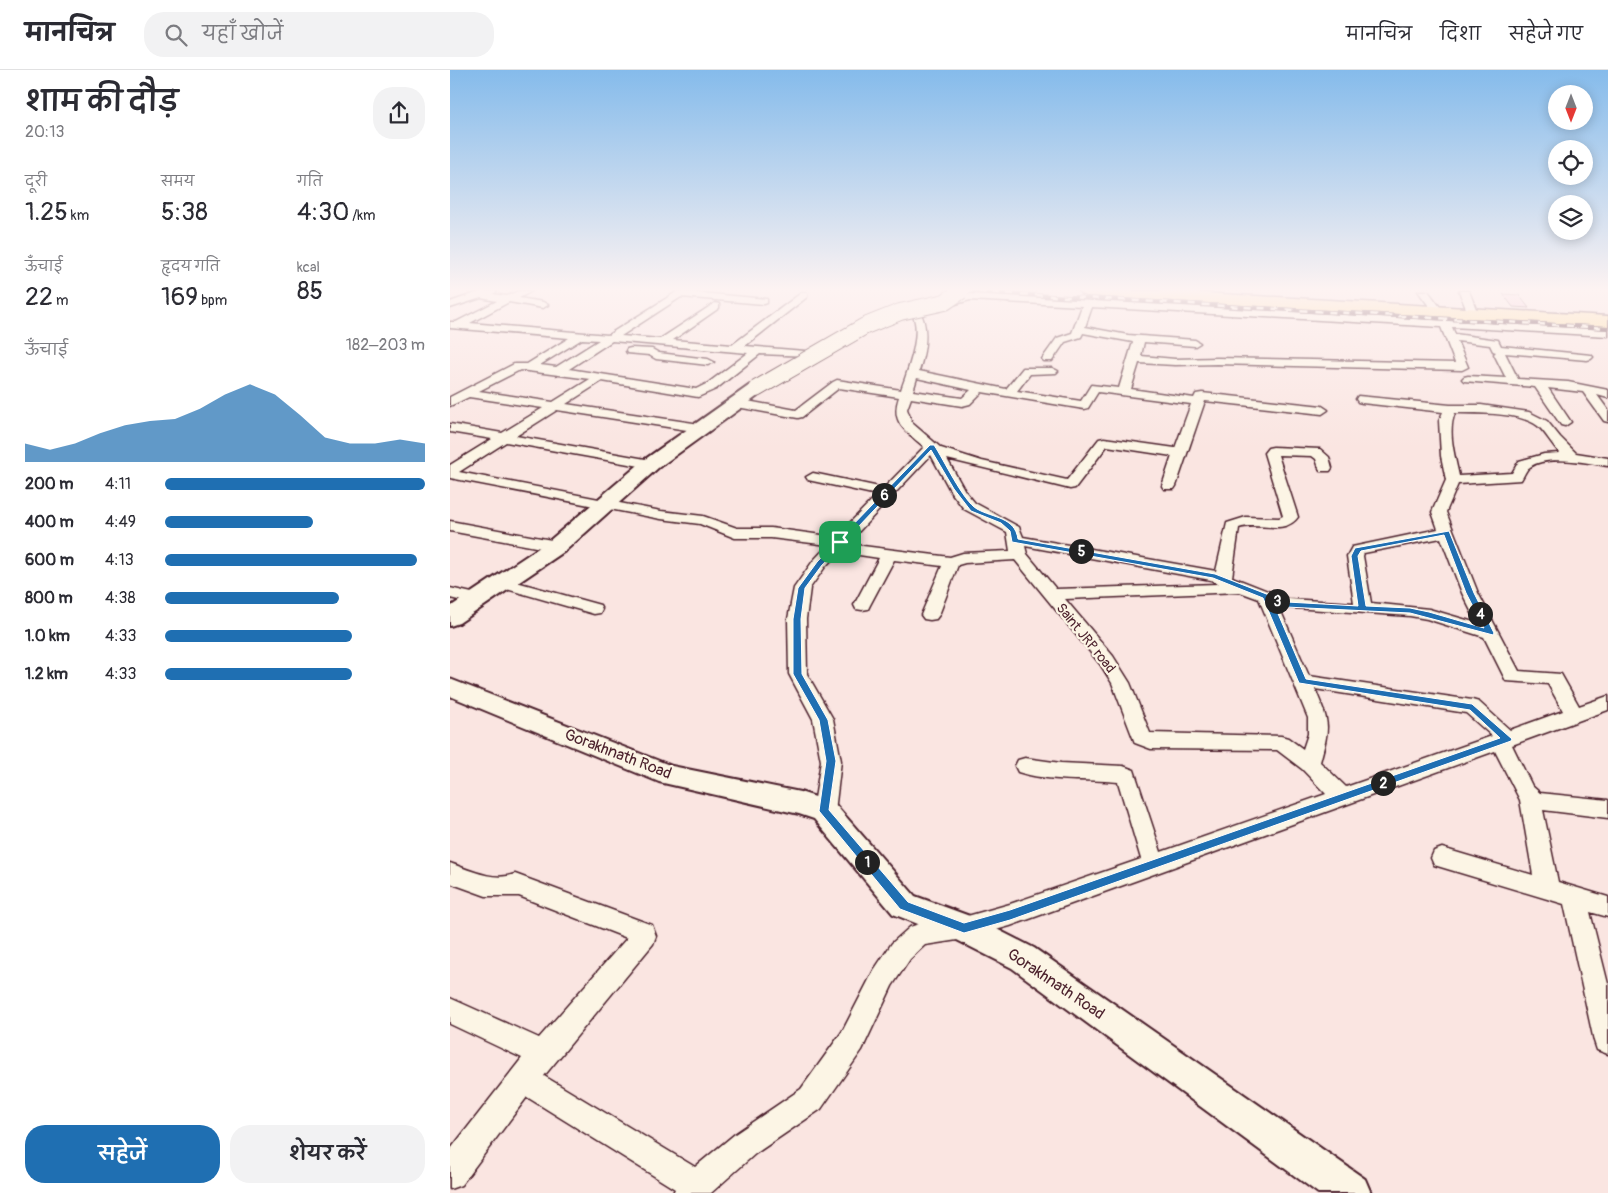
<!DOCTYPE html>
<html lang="hi">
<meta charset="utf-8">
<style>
body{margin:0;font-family:Pangolin,"Playpen Sans Deva",sans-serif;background:#f2f2f3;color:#2b2b33;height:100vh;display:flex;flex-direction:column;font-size:19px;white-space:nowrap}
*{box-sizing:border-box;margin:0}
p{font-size:16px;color:#7c7c81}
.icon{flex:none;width:28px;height:28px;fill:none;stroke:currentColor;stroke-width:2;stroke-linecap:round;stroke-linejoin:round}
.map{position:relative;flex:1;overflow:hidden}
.side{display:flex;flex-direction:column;background:#fff;width:450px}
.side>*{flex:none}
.needle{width:32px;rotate:180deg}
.buttons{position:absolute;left:1098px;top:15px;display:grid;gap:10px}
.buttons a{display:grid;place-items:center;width:45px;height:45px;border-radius:50%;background:#fff;box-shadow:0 2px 12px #0003;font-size:25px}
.pin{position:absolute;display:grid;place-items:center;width:42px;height:42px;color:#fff;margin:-21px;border-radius:10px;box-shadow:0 2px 8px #0006}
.km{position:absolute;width:25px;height:25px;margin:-12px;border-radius:50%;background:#222;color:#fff;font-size:14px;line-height:25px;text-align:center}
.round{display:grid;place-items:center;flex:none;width:52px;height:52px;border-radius:20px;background:#f2f2f3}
.summary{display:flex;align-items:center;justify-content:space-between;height:85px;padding:0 25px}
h1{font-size:28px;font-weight:600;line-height:38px}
.stats{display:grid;grid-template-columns:repeat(3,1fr);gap:8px;height:85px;padding:5px 25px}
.stats div{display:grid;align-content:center}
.stats b{font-size:25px;font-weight:600}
.stats small{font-size:14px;font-weight:400}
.stats p{font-size:14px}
.chart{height:140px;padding:10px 25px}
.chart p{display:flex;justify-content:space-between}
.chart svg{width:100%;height:90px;margin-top:5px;fill:#1f6fb2;opacity:.7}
.action{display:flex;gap:10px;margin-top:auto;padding:10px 25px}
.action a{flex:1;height:58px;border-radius:20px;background:#1f6fb2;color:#fff;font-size:20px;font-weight:600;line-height:58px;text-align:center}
.action a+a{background:#f2f2f3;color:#2b2b33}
ul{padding:0 25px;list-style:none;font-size:16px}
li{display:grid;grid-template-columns:80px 60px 1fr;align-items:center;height:38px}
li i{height:12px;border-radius:6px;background:#1f6fb2}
header{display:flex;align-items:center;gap:30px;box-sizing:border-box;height:70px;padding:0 25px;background:#fff;border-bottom:1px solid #e1e1e2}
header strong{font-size:24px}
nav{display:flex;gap:28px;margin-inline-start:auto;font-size:18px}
.search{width:350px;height:45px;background:#f2f2f3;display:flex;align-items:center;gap:12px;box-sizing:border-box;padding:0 18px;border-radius:20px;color:#7c7c81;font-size:19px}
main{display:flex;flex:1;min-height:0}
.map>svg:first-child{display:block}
.building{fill:#f6bfd7;stroke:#4a1f2b}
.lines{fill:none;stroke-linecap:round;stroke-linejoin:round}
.minor-casing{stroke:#4a1f2b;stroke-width:3}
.tertiary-casing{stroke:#4a1f2b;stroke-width:4}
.secondary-casing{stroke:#4a1f2b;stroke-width:4}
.primary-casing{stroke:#4a1f2b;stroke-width:3}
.minor{fill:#fcf5e5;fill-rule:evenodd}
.tertiary{fill:#fcf5e5;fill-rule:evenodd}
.secondary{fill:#fcf5e5;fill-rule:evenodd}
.primary{fill:#fedd96;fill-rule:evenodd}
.rail-casing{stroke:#4a1f2b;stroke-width:4}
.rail{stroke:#fcf5e5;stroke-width:2.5;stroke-dasharray:7;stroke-linecap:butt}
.secondary-bridge-casing{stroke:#4a1f2b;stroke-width:18;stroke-linecap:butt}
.secondary-bridge{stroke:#fcf5e5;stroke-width:16}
.route{fill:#1f6fb2;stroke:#fff;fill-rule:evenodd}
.labels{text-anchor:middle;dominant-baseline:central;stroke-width:4.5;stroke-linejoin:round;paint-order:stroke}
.street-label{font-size:14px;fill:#4a1f2b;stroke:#fcf5e5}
.near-street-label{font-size:16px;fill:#4a1f2b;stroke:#fcf5e5}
</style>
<header>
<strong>मानचित्र</strong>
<div class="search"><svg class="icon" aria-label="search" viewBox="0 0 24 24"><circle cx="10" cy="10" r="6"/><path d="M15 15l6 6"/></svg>यहाँ खोजें</div>
<nav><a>मानचित्र</a><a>दिशा</a><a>सहेजे गए</a></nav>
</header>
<main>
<section class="side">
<div class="summary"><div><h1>शाम की दौड़</h1><p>20:13</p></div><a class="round"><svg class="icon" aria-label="share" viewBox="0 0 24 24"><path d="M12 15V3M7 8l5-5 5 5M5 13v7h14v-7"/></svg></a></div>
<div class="stats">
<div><p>दूरी</p><b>1.25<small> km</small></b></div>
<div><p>समय</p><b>5:38</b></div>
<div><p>गति</p><b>4:30<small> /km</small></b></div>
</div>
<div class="stats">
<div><p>ऊँचाई</p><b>22<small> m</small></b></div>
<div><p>हृदय गति</p><b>169<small> bpm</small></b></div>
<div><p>kcal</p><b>85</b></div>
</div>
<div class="chart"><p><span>ऊँचाई</span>182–203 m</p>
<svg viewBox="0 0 160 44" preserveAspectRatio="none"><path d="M0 44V35L10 38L20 35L30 30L40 26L50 24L60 23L70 18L80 11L90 6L100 11L110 21L120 32L130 35L140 35L150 33L160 35V44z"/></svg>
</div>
<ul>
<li><b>200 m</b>4:11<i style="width:100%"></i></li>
<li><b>400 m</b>4:49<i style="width:57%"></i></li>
<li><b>600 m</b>4:13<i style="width:97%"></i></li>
<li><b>800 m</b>4:38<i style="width:67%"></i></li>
<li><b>1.0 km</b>4:33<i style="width:72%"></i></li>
<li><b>1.2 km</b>4:33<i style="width:72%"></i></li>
</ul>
<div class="action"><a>सहेजें</a><a>शेयर करें</a></div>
</section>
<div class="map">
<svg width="1158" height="1123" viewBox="0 0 1158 1123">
<rect width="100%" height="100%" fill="#fae5e1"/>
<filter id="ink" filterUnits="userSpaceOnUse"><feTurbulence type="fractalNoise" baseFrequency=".02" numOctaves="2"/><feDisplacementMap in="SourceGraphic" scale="10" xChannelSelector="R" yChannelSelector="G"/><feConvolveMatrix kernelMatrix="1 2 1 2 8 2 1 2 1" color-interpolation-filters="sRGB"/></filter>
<g filter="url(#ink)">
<polygon class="building" points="1053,224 1069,225 1079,238 1063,237"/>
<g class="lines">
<g class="minor-casing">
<g id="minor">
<path d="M32,221H47L43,224L57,226L68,221H82L69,228L93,232L98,235L93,238L59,232L20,253L158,265L228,221L317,229V233L314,234L231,227L171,266L210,269L265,233L269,234V238L223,270L282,275L351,223H357V227L295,276L355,281L359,282L361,284L359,286L310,284L266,319L248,327L152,311L116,334L250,354L256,358L255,361L250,362L107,340L66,366L201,390L206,391L208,394L206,397L201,398L56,372L9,402L211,441L253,446L287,458H321L386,467L427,425L358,410L356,407L363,403L434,418L474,377C456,361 440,353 449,327L389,318L352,347L348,348L287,337L281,333L287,329L346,340L383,312L387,310L451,320C457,303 474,259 461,243C459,241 457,240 455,238L456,236L498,230L519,224L1158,260V266L1002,257L1005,264L1048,270L1051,276L1141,285L1143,287L1141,289L1137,290L1055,283L1068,309L1118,312L1158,320V328L1147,325L1158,340V352L1154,351L1133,322L1098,318L1121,352L1115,356L1111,355L1085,317L1014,311L1012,309L1014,307L1018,306L1056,308L1044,284L1046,282L1043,281L1040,275L1007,271L1018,297L1012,300L767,294L725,295L689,293L681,319L744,328L746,324L752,323L872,336L878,340L872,344L755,331L726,416L724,419H714L712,416L722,386L657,376L625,418L620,419L497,389L515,421L525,433L569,457L573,467L766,501L777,453L796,447L829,448L833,446L814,383L818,378L823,377L870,379L879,387L882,398L880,401H870L866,389L862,386L828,385L848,447C835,466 807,451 789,458L782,507L838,529L904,533L897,486L902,477L988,459L982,442L996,410L991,386L989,351L993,342L912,333L908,332L906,329L908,326L1000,335H1031L1079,342L1097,351L1110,367L1126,383L1158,388V396C1139,393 1096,384 1080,397C1076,399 1074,406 1071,410L1008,414L996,442L1028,523L1069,601L1111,604L1129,636L1158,626V640L1062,675L1082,716L1090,723L1158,730V748L1093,740L1108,812L1158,827V847L1140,842L1158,914V984L1147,980L1144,971L1114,834L984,795L981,788L984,781L992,778L1083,805L1070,730L1045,681L560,856L514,869L475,875L460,889L442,916L412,980L371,1039L305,1084L261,1123H223L225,1119L77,1027L11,1115L0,1119V1080L72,988L0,954V928L89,968L177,868L69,826H36L0,813V793C20,800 43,812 65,804L202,855L206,866L203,874L94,1006L245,1097L285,1064L351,1019L392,962L424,900L442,873L460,857L469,854L514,847L560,834L691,789L668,712C635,709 600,712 568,702L565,696L568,690L575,688L611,693L673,696L684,700L711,782L876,724L852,699L827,680L701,679L685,673L662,613L650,594L565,490L515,493L508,495L489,545L486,549L480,550L474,549L471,545L492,496L444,490L420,535L418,539L412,540L406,539L404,535L429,488L389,482L375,497L360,518L356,549L357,604L383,649L391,691L385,741L382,747L374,750L366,747L363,741L371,691L363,649L339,604L338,549L344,518L363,491L378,475L321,468H285L250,454L211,449L0,408V395L42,369L0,362V354L52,363L93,338L19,327L0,336V327L64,294H77L119,268L0,258V252H6L47,231L31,228L0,238V232ZM520,230L632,236L622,263L607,268L592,289L594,291H602L615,272L631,267L633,263L683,272L669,318L641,315L631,331L567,321L580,304L606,303L608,301L602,298H573L556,319L469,301C475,282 480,258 469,240L499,236ZM642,237L991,257L1005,293L767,288L725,289L691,286L694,272L745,276L750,273L745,270L678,265L635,257ZM132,269L149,270L106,297L90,295ZM162,271L298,283L258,313L246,319L119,299ZM70,300L140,309L103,332L29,321ZM467,308L521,320L512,328L463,321ZM532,322L634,339L638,338L648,322L741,334L725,378L654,368L649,369L617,410L532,391L491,378L462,353L457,339L461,328L512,336L520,334ZM1005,343C1027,343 1070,342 1088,356C1096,363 1102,375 1110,383L1094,384L1069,391L1062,403L1009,406C1005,387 997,361 1005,343ZM481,385L501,422L514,439L557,462L560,481L513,483L500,487L397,474ZM991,468L1012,523L1027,553L979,539L921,533L913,486L914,483ZM575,476L761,510L768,514L606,519L577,484ZM790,522L809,529L858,648V664L853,679L838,668L831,666L700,663L680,613L663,586L615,529ZM829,537L960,546L977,549L1034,567L1056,611L1098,614L1113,641L1060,660L1029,632L1022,630L859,606ZM865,619L1016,643L1042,666L896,717L870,692C880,655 880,654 865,619Z"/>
<polygon points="968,221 978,221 993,241 992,243 984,243"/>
<polygon points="1009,221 1019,221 1026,239 1025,241 1017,241"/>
<polygon points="181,278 202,279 209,283 258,289 264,292 258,295 206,289 199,285 177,283 176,281 177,279"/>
<polygon points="0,451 107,471 112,473 115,476 112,479 107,481 0,461"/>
<polygon points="52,508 150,535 152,539 150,543 144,544 46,516 44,513 46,510"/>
<polygon points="0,518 35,526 37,530 35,534 29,535 0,528"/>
</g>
</g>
<g class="tertiary-casing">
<polygon id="tertiary" points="0,609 222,696 350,722 384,733 465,826 525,848 584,878 915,1109 921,1123 868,1123 562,898 503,868 443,844 364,749 349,744 209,712 0,626"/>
</g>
<g class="secondary-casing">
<polygon id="secondary" points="306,314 312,315 314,319 312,323 208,398 115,481 9,553 0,556 0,537 99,471 194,390 300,315"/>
</g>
<g class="primary-casing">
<polygon id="primary" points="629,221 720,221 1158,246 1158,256 636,226 631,224"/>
</g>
<use href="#minor" class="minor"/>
<use href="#tertiary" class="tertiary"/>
<use href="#secondary" class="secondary"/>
<use href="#primary" class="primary"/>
<g class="rail-casing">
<polyline id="rail" points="515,221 1158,258"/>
</g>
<use href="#rail" class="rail"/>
<g class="secondary-bridge-casing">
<polyline id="secondary-bridge" points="306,319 415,256 450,242 495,232 511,221"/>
</g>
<use href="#secondary-bridge" class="secondary-bridge"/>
</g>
</g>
<linearGradient id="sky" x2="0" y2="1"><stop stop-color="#85bbeb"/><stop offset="0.58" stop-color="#fdf3f2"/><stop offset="1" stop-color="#fdf3f2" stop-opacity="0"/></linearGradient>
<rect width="1158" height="378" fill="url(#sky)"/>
<path class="route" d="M480,375H484C494,390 513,431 527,439C543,448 565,447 568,469L765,504L837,532L908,536L901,486L905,478L999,461L1024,523L1044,563L1043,565L960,543L836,537L823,532L856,609L1022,634L1062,669L1061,671L560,850L514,863L450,839L369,741L376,691L369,650L343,604V549L348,518L367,492ZM481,380L504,419L521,441L551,453L560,461L562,472L763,508L813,528L849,613L1020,640L1050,668L560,840L514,853L458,832L379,740L386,691L378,650L352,604L351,549L355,518L372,495ZM994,465L1016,523L1034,558L979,542L960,538L916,536L908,486L911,481Z"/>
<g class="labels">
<g class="street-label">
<text transform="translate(636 568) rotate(51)">Saint JRP road</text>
</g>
<g class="near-street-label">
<text transform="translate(168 684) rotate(21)">Gorakhnath Road</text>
<text transform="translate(606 914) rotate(34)">Gorakhnath Road</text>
</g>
</g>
</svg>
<div class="buttons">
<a><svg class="needle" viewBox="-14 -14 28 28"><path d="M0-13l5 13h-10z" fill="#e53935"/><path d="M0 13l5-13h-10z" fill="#7c7c81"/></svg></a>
<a><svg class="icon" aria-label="locate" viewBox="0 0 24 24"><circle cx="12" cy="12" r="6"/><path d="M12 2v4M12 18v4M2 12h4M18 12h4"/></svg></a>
<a><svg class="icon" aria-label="layers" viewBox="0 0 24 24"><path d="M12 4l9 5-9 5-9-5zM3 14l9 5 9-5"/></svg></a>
</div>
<div class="pin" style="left:390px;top:472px;background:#1e9e55"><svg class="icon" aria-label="arrive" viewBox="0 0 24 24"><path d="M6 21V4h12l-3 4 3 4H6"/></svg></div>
<b class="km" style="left:417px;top:792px">1</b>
<b class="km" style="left:933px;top:713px">2</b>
<b class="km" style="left:827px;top:531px">3</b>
<b class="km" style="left:1030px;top:544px">4</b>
<b class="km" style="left:631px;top:481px">5</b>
<b class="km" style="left:434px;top:425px">6</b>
</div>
</main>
